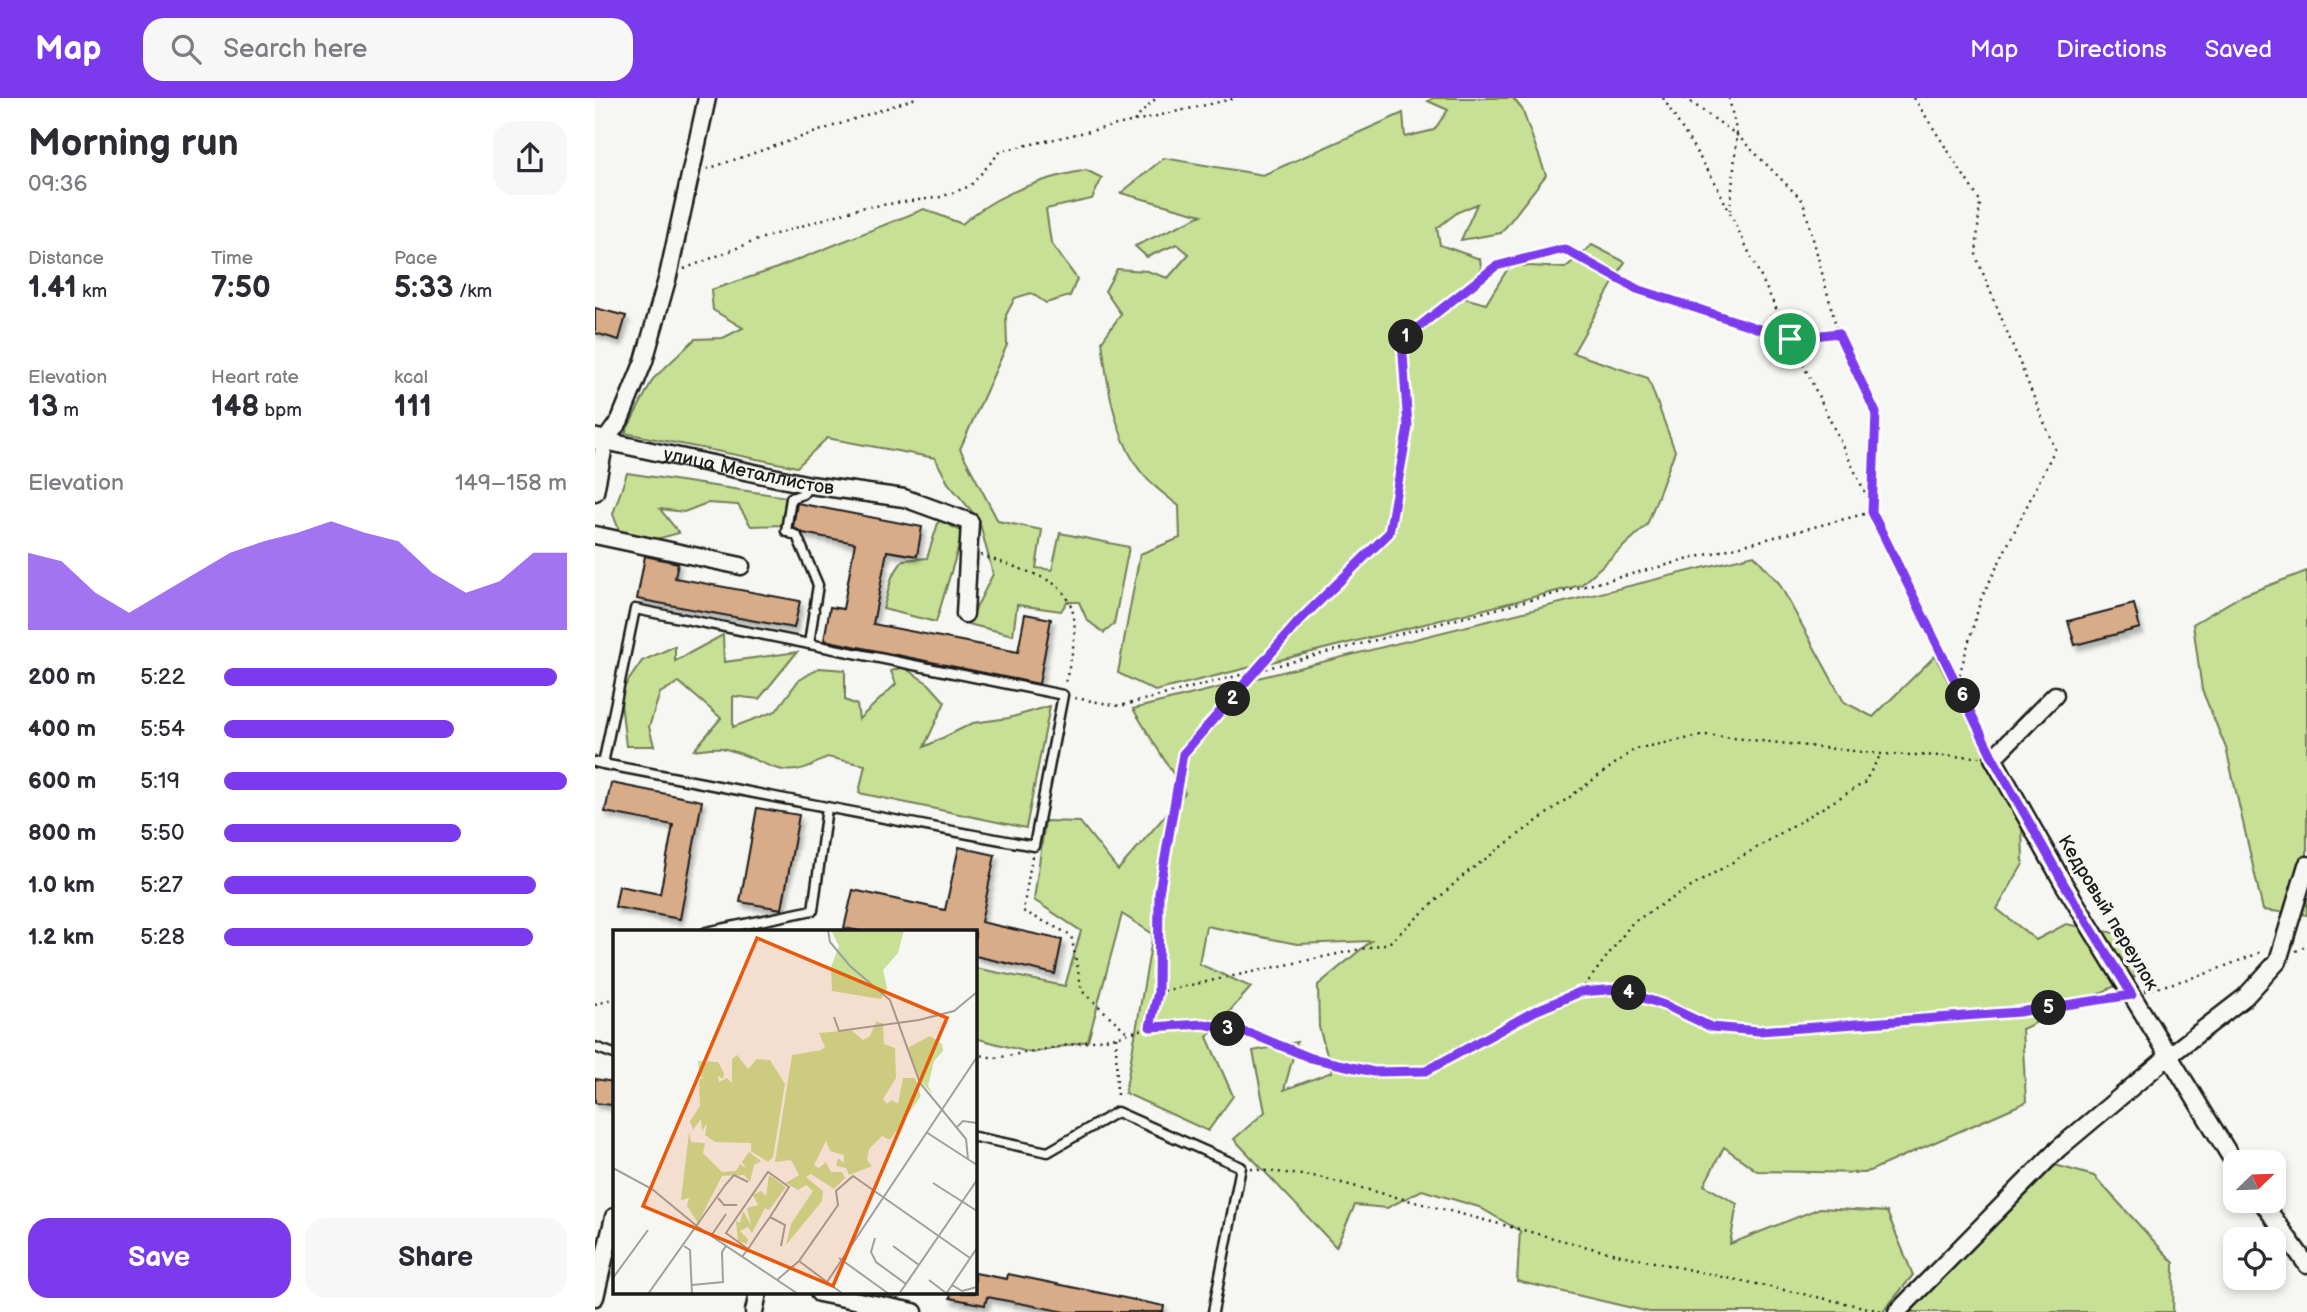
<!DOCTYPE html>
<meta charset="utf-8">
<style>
body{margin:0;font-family:"Balsamiq Sans",sans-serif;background:#f7f7f7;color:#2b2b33;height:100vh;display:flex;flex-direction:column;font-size:26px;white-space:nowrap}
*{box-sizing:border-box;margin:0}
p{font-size:23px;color:#7c7c81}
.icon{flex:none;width:38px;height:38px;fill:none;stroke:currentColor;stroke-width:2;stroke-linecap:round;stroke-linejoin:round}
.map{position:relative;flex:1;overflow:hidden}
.drawer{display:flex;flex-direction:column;background:#fff;width:595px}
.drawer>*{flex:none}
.needle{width:46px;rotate:67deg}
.buttons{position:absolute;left:1628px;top:1052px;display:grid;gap:14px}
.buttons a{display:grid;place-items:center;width:63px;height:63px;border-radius:14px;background:#fff;box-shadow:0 4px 10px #0003;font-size:35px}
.pin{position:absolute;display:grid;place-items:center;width:60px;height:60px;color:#fff;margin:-30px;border:4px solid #fff;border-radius:50%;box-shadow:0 2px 7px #0007}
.km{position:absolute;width:35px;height:35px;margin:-18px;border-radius:50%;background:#222;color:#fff;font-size:19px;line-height:35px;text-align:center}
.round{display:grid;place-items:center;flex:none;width:74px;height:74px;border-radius:21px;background:#f7f7f7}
.head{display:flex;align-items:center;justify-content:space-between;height:119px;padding:0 28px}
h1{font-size:38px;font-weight:800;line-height:52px}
.stats{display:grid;grid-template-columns:repeat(3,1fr);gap:10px;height:119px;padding:7px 28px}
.stats div{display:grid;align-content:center}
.stats b{font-size:30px;font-weight:800}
.stats small{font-size:19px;font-weight:400}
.stats p{font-size:19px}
.chart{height:196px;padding:14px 28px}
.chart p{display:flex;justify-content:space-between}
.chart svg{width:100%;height:126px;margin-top:7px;fill:#7c3aed;opacity:.7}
.cta{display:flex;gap:14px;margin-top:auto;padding:14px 28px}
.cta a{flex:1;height:80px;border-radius:21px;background:#7c3aed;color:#fff;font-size:28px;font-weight:800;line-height:80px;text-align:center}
.cta a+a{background:#f7f7f7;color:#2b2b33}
ul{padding:0 28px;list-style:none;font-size:23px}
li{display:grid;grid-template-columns:112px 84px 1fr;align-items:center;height:52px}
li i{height:18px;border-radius:9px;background:#7c3aed}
header{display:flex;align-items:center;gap:42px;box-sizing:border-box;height:98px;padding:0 35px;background:#7c3aed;color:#fff}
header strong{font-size:33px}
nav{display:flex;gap:38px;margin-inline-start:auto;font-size:24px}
.search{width:490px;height:63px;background:#f7f7f7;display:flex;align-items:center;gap:18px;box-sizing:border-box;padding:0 24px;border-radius:21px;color:#7c7c81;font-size:26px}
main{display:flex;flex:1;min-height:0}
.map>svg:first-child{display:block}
.green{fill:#c8e095;stroke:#727e58;stroke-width:2}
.building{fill:#d8ac89;stroke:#1c1c1c;stroke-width:2;filter:url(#shadow)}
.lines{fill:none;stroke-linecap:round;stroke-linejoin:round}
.service-casing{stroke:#1c1c1c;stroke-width:13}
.minor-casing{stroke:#1c1c1c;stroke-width:21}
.tertiary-casing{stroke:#1c1c1c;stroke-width:24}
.path{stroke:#1c1c1c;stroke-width:2.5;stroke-dasharray:2 5;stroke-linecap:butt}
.service{stroke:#f6f6f2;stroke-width:8}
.minor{stroke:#f6f6f2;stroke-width:16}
.tertiary{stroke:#f6f6f2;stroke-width:19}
.route-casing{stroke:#fff;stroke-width:14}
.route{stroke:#7c3aed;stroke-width:9}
.labels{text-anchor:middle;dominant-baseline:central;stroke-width:7;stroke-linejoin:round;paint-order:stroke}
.street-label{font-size:19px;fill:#1c1c1c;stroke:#f6f6f2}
.inset-road{fill:none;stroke:#9f9f9c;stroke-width:2}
.view{fill:#e8590c;fill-opacity:0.15;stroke:#e8590c;stroke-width:3.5}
.inset-edge{fill:none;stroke:#1c1c1c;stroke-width:3.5}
</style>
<header>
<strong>Map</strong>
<div class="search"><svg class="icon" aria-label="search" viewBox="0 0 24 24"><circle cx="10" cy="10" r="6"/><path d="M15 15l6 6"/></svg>Search here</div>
<nav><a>Map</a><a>Directions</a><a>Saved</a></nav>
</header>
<main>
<section class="drawer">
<div class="head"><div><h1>Morning run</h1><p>09:36</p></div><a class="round"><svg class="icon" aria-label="share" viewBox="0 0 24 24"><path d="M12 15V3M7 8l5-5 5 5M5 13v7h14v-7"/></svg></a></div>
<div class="stats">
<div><p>Distance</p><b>1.41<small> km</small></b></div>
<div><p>Time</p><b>7:50</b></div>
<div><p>Pace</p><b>5:33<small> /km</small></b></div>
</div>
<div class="stats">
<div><p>Elevation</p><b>13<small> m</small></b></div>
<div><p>Heart rate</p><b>148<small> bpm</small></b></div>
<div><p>kcal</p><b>111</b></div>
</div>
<div class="chart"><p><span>Elevation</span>149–158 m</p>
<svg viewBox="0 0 160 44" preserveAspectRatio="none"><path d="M0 44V17L10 20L20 31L30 38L40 31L50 24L60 17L70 13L80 10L90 6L100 10L110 13L120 24L130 31L140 27L150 17L160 17V44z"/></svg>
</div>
<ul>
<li><b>200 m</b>5:22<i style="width:97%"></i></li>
<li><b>400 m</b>5:54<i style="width:67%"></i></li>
<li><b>600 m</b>5:19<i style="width:100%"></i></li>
<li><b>800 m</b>5:50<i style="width:69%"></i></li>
<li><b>1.0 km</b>5:27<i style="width:91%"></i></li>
<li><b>1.2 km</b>5:28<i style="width:90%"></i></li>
</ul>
<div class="cta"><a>Save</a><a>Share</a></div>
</section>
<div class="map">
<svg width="1712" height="1214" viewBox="0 0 1712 1214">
<defs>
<filter id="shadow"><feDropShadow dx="3" dy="5" stdDeviation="2" flood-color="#0004"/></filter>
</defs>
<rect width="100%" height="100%" fill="#f6f6f2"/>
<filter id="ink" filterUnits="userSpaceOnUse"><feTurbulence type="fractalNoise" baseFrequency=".0143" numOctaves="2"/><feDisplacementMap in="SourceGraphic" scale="14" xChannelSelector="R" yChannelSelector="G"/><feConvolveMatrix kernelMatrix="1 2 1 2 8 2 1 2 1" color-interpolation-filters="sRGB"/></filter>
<g filter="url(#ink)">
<g class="green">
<path d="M838,0H918L927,11L951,77L906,135L866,142L882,106L863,114L842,130L845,147L885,161L887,177L869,200L891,206L915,167L970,170L997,147L1030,164L978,255L1053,280L1080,353L1052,427L986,487L560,593L523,575L545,456L585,440L584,408C569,396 552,384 541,367C518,330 512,285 507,243L526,216L510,193L522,171L552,173L573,180L594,156L582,146L552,159L540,148L607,117L526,95L569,60L668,77L808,15L810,39L839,32L853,12L833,3Z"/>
<path d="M491,72L507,80L497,101L451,111L456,145L482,181L475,198L451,205L436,195L420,200L411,217L412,247L365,351L403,423L447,432L441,470L457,472L465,435L534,449L519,526L509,535L492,522L484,504H472L466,513L422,507L418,537L373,526L398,476L384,422L353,385L340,360L232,340L202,369L30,335L58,281L100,241L128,240L148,230L118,212L116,192L177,172L329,111L367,126C401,96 448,80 491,72Z"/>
<polygon points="32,375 192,399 189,427 156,428 143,407 112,405 89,414 65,411 84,435 54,443 25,435 18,416"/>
<polygon points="344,422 368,434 341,524 288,511 297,479 308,462 332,460"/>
<polygon points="1159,457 1184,485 1249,604 1278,619 1340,558 1427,724 1428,766 1402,811 1441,842 1471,826 1531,837 1540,879 1427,931 1431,1004 1270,1075 1162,1073 1129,1049 1109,1087 1142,1106 1135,1146 1225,1110 1292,1114 1318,1177 1288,1214 1054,1214 922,1183 925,1133 884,1109 827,1092 792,1110 760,1107 741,1149 639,1041 670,1014 658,953 702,944 689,992 737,974 724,929 723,887 776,843 702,846 611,828 604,866 656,889 612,939 638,998 613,1033 530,995 558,836 527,816 493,943 437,955 380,940 380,870 470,888 486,833 439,802 450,723 485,724 523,772 590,695 538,611"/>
<polygon points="1712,473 1712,817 1668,812 1631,650 1607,592 1598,526 1646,498"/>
<path d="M128,537L129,564L202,554L164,601L138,598V629L181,613L203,583L224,570L250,572V602L262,607L264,621L301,586L296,573L308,569L334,586L350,604L329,649L378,625L414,620L455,608L431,730L264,695L270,667L232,659C186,688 176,663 131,651C122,648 109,651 99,652L126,620L84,584L65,595L54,629L59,648H31L25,595L47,563L80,548V563Z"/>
<polygon points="1460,1067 1499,1078 1579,1165 1578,1214 1315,1214"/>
</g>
<g class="building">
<polygon points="0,210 31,218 24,242 0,235"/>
<polygon points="202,405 327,429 322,458 292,453 278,526 423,554 430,516 456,521 444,586 229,542 235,509 248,511 260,445 208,435 198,429"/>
<polygon points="50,458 83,465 80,480 205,503 199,530 42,501"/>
<polygon points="1539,506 1545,530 1480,547 1473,523"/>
<polygon points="16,685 107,703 85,821 20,809 24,788 65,796 78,727 10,714"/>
<polygon points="162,710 204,717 187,811 145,804"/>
<polygon points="364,749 400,757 386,824 467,842 460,876 380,858 380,834 270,834 249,830 258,792 350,812"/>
<polygon points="0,981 19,984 17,1007 0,1005"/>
<polygon points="380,1175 412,1181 413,1176 569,1208 568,1214 471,1214 392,1199 390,1207 355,1200 356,1195 380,1195"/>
</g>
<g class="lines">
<g class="service-casing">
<g id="service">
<polyline points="215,387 208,396 196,400 191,433 202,438 223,487 220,506"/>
<polyline points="214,546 219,512"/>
<path d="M0,664L8,666C151,693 295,722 439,748L468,597L40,511L8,666"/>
<polyline points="111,834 218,812 232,710"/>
<polyline points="0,949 19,956"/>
<polyline points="380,1039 453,1054 522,1014 646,1069 618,1214"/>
</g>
</g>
<g class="minor-casing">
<g id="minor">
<path id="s1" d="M10,343L215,387L309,400L375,424L370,516"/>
<polyline points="0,394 10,343 25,322 49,263 73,178 112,0"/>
<polyline points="0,437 146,468"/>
<polyline points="1460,597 1398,660 1469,786 1640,1066"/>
<polyline points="1666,1102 1712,1167"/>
<polyline points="224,1195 319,1214"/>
<polyline points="0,1199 19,1119"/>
<polyline points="159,1214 163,1195"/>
<polyline points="1302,1214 1463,1051 1575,957 1650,899 1683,863 1712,767"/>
</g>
</g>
<g class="tertiary-casing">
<polyline id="tertiary" points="0,341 10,343"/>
</g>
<g class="path">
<polyline points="1068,0 1120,84 1392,647"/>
<polyline points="1090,0 1142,37 1208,103 1243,235 1281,315 1277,412"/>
<polyline points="1134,0 1142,37 1135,112"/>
<polyline points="1319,0 1385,103 1381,158 1460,351 1386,501 1362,585"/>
<polyline points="539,23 561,0"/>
<polyline points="112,71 321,0"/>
<polyline points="89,171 165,141 264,110 346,99 375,88 406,53 642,0"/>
<path d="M386,457C404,464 449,477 462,488C491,512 477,556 470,586"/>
<polyline points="480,600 525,608 1277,414"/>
<polyline points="437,758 428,813 476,837 487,893 532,934"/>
<polyline points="1701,853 1712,847"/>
<polyline points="1550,893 1610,876 1669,853"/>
<polyline points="563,894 564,795 588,656 704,523 794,435 813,329 807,242 901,168 969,151 1042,191 1195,241 1243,235"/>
<polyline points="985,894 1038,824 1269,685 1286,656"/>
<polyline points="0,907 19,900"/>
<polyline points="555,929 563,894 794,845 870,776 1040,651 1110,637 1286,656 1384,659"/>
<polyline points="521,939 522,1002"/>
<polyline points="380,956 400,960 521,939 555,929 609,926 657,936 716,960 779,974 831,973 940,913 985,894 1022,891 1072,908 1116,929 1164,933 1424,914 1519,899"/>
<polyline points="656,1071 724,1079 1012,1154 1287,1213"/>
</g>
<use href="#service" class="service"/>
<use href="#minor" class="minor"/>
<use href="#tertiary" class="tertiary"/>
</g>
</g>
<g class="lines" filter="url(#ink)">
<g class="route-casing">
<polygon id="route" points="969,151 1042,191 1195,241 1243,235 1281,315 1277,414 1398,660 1469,786 1537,897 1424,914 1164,933 1116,929 1072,908 1023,891 985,894 940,913 831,973 779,974 716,960 657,936 609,926 555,929 563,894 564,795 588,656 704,523 794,435 813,329 807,242 901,168"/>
</g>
<use href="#route" class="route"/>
</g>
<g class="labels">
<g class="street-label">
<text stroke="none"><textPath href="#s1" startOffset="147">улица Металлистов</textPath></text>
<text transform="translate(1513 815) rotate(59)">Кедровый переулок</text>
</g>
</g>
<g transform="translate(18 832)">
<rect width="364" height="364" fill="#f6f6f2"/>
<path d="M218,0H291L285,23L270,40L274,58L268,69L219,61L218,37L226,16ZM263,92L270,93L271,114L282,118L283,148L270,169L274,174L279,170L285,174L290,148H302L308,166L277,210L269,206L256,219L254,230L259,236L236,245L233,238L223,236L225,228L231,233V225L217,221L213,211L201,235L206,238L213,232L218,242H229L232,248L221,259L198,244L193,247L210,261L209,271L173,315L178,294L200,261L193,255L185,260L173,253L186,245L178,230L162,232L179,125L208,120L212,117L206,103L238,100L250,110L257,106ZM317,106L329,114L330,121L321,131L315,156L320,164L308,152L294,118ZM124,125L135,139L144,129L157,130L172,154L160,227L155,232L138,221V213L102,212L92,205L94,193L89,201L88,189L80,200L77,191L87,176L86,150L91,147L86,146L85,131L105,132L111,143L110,149L105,146L106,152L114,148L119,153V129ZM76,202L78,212L92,213L90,223L109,242L123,241L127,234L133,238L129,232L136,222L148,231L141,235L137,252L131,245L109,246L85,293L74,276L76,268L68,270ZM156,245L173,257L156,280L152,278L139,303L135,297L127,301L135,309L134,314L125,311L123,291L127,293L130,281L138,295L134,278L145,275L140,265L148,261L153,266Z" fill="#c8e095"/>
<path class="inset-road" d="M215,0L217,12L237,36L277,70L307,153L353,209L355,229M221,87L226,101L306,90L341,81L364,62M344,197L350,191L364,193M313,202L364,235M0,238L39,259L85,297L185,364M320,253L364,281M105,268L111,275H124M157,287L172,295L168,316M98,306L113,284M262,308L258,322L263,332L293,354M71,316L77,320L79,364M280,316L306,335M129,327L135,319L147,301L157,287L176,257L155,242L113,303L135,319M226,328L276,364M186,331L230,364M0,348L35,300M164,350L186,331L225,275L223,261L240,246L357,328M316,350L333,363M214,352L364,127M79,355L110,352L109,322L113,316M339,355L349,361L364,357M35,364L113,254L121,245L135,252M286,364L364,250M333,364L364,318"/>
<path class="view" d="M144,8L334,88L220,356L30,276Z"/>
<rect width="364" height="364" class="inset-edge"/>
</g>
</svg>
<div class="buttons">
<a><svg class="needle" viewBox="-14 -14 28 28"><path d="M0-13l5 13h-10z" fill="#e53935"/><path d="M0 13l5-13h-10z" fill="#7c7c81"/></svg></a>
<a><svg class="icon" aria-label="locate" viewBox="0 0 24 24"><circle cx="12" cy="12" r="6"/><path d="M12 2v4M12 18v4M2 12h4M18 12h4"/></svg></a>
</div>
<div class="pin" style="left:1195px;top:241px;background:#1e9e55"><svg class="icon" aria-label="arrive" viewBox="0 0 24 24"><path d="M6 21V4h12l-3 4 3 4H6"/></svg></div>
<b class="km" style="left:811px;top:239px">1</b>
<b class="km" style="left:638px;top:601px">2</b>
<b class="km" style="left:633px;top:931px">3</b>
<b class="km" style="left:1034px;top:895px">4</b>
<b class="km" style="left:1454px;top:910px">5</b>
<b class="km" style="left:1368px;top:598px">6</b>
</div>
</main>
